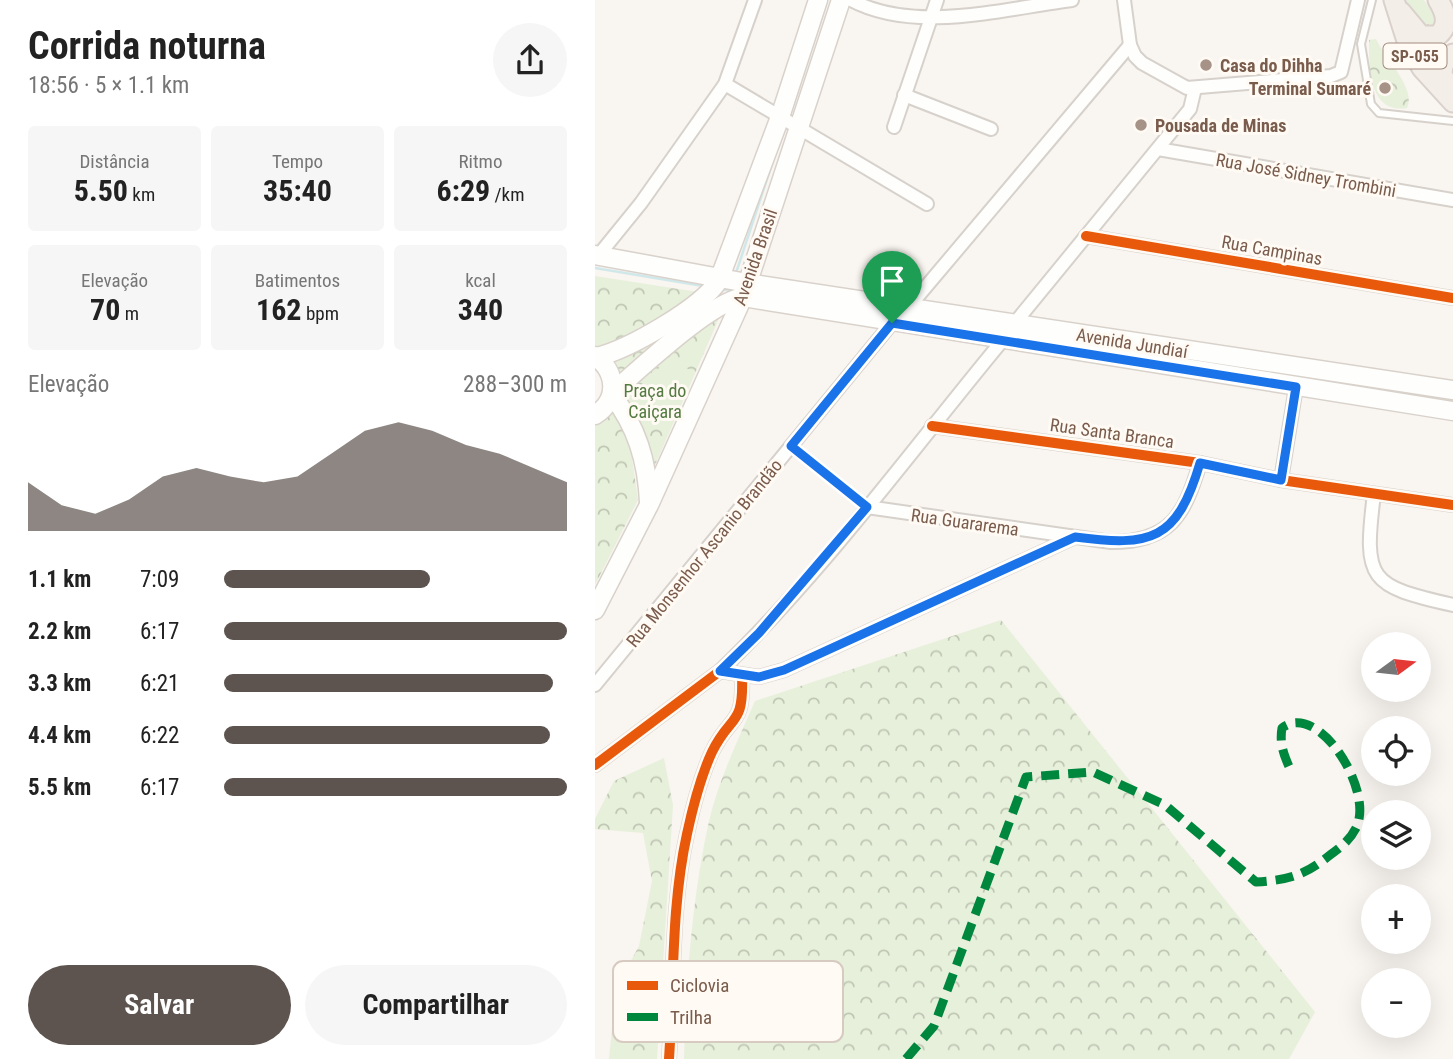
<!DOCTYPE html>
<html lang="pt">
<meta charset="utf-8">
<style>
body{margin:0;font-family:"Roboto Condensed",sans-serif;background:#f6f6f6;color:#222;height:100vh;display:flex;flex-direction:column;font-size:26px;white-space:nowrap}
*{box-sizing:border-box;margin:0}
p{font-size:23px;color:#767676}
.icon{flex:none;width:38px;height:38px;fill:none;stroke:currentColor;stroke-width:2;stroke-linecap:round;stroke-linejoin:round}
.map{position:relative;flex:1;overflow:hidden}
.details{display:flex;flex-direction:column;background:#fff;width:595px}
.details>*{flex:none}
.needle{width:46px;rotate:75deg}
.buttons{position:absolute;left:766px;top:632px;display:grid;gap:14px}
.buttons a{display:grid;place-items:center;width:70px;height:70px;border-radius:50%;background:#fff;box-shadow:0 7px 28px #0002;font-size:35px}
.pin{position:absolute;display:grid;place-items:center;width:60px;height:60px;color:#fff;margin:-72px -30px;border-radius:50% 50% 50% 0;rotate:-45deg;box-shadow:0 0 7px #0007}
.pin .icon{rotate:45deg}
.round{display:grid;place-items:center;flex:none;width:74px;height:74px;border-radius:37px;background:#f6f6f6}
.headline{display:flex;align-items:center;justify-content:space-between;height:119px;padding:0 28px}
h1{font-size:38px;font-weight:700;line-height:52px}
.metrics{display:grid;grid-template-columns:repeat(3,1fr);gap:10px;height:119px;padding:7px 28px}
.metrics div{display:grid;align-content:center;border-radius:7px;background:#f6f6f6;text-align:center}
.metrics b{font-size:30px;font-weight:700}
.metrics small{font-size:19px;font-weight:400}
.metrics p{font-size:19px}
.chart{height:196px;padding:14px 28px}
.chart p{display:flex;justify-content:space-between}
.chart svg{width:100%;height:126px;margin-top:7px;fill:#5d544f;opacity:.7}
.cta{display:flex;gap:14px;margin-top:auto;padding:14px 28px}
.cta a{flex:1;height:80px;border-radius:42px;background:#5d544f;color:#fff;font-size:28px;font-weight:700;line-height:80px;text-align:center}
.cta a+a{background:#f6f6f6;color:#222}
ul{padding:0 28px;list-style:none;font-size:23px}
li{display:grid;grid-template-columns:112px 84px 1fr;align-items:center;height:52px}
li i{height:18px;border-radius:9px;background:#5d544f}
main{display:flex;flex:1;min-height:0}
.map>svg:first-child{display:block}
.grass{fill:url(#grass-tufts)}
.forest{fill:url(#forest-crowns)}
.pitch{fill:#e7f0db}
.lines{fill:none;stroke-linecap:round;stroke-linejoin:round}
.stream{stroke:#d0e8ea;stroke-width:2.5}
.service-casing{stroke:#d7d1cb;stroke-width:10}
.minor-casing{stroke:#d7d1cb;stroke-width:16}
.secondary-casing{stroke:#d9d2cb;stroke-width:21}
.primary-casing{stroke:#dad1cc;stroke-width:23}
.service{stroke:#fefefd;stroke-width:6}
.minor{stroke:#fefefd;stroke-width:12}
.secondary{stroke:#fefefd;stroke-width:18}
.primary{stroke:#f3eee8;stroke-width:19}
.quiet{stroke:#00873e;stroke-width:9;stroke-dasharray:18 9;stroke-linecap:butt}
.cycleway-casing{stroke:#fffaf3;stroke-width:15}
.cycleway{stroke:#e8590c;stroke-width:10}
.route-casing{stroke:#fff;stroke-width:14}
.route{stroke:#1a73e8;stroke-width:9}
.poi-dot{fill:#a69286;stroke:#fffaf3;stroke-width:2.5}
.labels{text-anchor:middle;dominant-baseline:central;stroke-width:6;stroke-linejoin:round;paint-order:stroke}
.shield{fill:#fffaf3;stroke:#a28b7f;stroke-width:2}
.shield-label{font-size:16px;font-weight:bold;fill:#7a5c4d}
.poi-label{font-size:18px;font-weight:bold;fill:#7a5c4d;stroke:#fffaf3;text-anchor:start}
.street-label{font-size:18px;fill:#7a5c4d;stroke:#fffaf3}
.park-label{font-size:18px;fill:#537a41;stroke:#fffaf3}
.key{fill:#fffaf3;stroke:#d7cbc1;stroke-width:2}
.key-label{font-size:19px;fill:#7a5c4d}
</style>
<main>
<section class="details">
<div class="headline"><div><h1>Corrida noturna</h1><p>18:56 · 5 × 1.1 km</p></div><a class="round"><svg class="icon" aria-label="share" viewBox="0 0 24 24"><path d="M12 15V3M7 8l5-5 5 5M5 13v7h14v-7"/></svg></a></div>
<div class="metrics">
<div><p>Distância</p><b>5.50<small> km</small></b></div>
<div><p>Tempo</p><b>35:40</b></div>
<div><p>Ritmo</p><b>6:29<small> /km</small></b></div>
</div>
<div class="metrics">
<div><p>Elevação</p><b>70<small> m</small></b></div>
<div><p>Batimentos</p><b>162<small> bpm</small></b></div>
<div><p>kcal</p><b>340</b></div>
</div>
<div class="chart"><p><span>Elevação</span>288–300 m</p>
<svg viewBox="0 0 160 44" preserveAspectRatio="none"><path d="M0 44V27L10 35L20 38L30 33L40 25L50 22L60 25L70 27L80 25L90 17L100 9L110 6L120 9L130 14L140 17L150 22L160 27V44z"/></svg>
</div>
<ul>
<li><b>1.1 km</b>7:09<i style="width:60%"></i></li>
<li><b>2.2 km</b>6:17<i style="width:100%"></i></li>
<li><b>3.3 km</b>6:21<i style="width:96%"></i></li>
<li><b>4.4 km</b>6:22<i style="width:95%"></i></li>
<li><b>5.5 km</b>6:17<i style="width:100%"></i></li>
</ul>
<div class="cta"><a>Salvar</a><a>Compartilhar</a></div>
</section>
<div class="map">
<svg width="858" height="1059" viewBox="0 0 858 1059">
<defs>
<pattern id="grass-tufts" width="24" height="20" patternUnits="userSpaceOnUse" patternTransform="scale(1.75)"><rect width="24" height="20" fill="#e7f0db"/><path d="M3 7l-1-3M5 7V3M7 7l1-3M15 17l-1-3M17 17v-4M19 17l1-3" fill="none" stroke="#c0c6b4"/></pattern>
<pattern id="forest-crowns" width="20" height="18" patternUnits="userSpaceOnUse" patternTransform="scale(1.75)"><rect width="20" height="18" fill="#e7f0db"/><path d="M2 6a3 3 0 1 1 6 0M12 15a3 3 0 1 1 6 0" fill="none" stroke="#c0c6b4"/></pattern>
</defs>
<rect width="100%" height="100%" fill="#f9f5f0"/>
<polygon class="grass" points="806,0 829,0 844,22 833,33"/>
<g class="forest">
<path d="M781,39C789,57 822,89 812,108C774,114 774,68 774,40Z"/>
<polygon points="0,276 103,292 40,338 0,348"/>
<polygon points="117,295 139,295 24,384 15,362"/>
<polygon points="125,316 57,472 31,403 31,394 91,337"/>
<polygon points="18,406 36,451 43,500 0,585 0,421"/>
<path d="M406,620L720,1012L694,1059H89C91,980 97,898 114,821C124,779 143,740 160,701Z"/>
<polygon points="69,758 78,805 62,1059 14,1059 21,988 44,946 57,881 48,833 0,829 0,819 19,781"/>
</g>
<polygon class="pitch" points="68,358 98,371 73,430 43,417"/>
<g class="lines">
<g class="stream">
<polyline points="225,23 232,0"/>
<polyline points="0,268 108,286"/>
<polyline points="140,276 183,146"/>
<polyline points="125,289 139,291"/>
</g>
<g class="service-casing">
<g id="service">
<polyline points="777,0 766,44 776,104 784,113 858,121"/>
<polyline points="196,446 272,507"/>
</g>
</g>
<g class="minor-casing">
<g id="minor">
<path d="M256,0C320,34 407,9 477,0"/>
<polyline points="529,0 535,45 540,56 547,63 592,88 736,76 746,72 763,0"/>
<polyline points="130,84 332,204"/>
<polyline points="309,95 396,129"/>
<polyline points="299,127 342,0"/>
<polyline points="563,149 858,200"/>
<polyline points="491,236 858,298"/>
<polyline points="3,256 46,203 130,84 160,0"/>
<polyline points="313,308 535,45"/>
<polyline points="419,324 595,109 600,88"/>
<polyline points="337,426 605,463 686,480 858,505"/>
<polyline points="686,480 701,387"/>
<path d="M779,494C768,581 774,586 858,605"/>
<path d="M272,507L516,542C575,542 589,516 605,463"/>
<path d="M125,671C229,571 315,452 407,341"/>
<polyline points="0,685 297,323"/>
<polyline points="0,765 125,671 164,677 189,670 480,537"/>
<path d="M74,1059C79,985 76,906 92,834C98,806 105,778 117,752C136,713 149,728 147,675"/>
</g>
</g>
<g class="secondary-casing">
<g id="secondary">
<polyline points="0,255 152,283 858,390"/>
<path d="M0,356C22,372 24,400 0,415"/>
<path d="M2,357C34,349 106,308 124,280L185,117L223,0"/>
<path d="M18,392C46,368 114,303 148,297L858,411"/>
<path d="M17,395C42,427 52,461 54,502"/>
<polyline points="0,610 54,505 148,297 246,0"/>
</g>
</g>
<g class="primary-casing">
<g id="primary">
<polyline points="799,0 813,44 827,68 858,102"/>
<path d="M806,12L826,36H842C855,26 851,13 843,0"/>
<polyline points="858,54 848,64 847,75 858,93"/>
</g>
</g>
<use href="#service" class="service"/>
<use href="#minor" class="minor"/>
<use href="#secondary" class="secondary"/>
<use href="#primary" class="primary"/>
<path class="quiet" d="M311,1059L339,1026L431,777L498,772L570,805L661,882C693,880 709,876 735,855C745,848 755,840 761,828C780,792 724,700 687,728C684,745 690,758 697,773"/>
<g class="cycleway-casing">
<g id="cycleway">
<polyline points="491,236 858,298"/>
<polyline points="337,426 605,463 686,480 858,505"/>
<polyline points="0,765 125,671 164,677 189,670 480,537"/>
<path d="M74,1059C79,985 76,906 92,834C98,806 105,778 117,752C136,713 149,728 147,675"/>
</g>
</g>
<use href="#cycleway" class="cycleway"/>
</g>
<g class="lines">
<g class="route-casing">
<path id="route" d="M297,323L701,387L686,480L605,463C582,541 556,547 480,537L189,670L164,677L125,671L164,633L272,507L196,446Z"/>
</g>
<use href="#route" class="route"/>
</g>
<g class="poi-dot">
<circle cx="611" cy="65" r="7"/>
<circle cx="790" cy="88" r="7"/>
<circle cx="546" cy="125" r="7"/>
</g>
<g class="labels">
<rect class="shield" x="788.5" y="43.5" width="63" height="25" rx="5"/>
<g class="shield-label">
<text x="820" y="56">SP-055</text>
</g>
<g class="poi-label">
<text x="625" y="65">Casa do Dihha</text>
<text x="776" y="88" text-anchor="end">Terminal Sumaré</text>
<text x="560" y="125">Pousada de Minas</text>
</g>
<g class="street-label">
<text transform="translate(711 175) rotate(10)">Rua José Sidney Trombini</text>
<text transform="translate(677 250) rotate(10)">Rua Campinas</text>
<text transform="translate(160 257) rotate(-71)">Avenida Brasil</text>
<text transform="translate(537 343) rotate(9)">Avenida Jundiaí</text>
<text transform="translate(517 433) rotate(8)">Rua Santa Branca</text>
<text transform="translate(370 522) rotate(8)">Rua Guararema</text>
<text transform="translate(109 553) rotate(-51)">Rua Monsenhor Ascanio Brandão</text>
</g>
<g class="park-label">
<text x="60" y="390">Praça do<tspan x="60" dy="21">Caiçara</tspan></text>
</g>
</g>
<rect x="18" y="961" width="230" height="81" rx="10" class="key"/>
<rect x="32" y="981" width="31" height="9" fill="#e8590c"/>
<rect x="32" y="1013" width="31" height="8" fill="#00873e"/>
<g class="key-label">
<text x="75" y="992">Ciclovia</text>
<text x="75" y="1024">Trilha</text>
</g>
</svg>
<div class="buttons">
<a><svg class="needle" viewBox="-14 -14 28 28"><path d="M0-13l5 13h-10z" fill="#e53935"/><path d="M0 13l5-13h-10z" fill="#767676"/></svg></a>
<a><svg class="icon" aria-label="locate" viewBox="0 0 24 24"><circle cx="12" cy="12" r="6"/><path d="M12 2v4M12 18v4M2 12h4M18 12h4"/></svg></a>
<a><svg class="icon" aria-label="layers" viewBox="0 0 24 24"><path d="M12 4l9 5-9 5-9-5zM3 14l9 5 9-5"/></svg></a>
<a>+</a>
<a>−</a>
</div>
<div class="pin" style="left:297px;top:323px;background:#1e9e55"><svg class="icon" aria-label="arrive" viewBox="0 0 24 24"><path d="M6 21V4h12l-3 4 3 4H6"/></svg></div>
</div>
</main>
